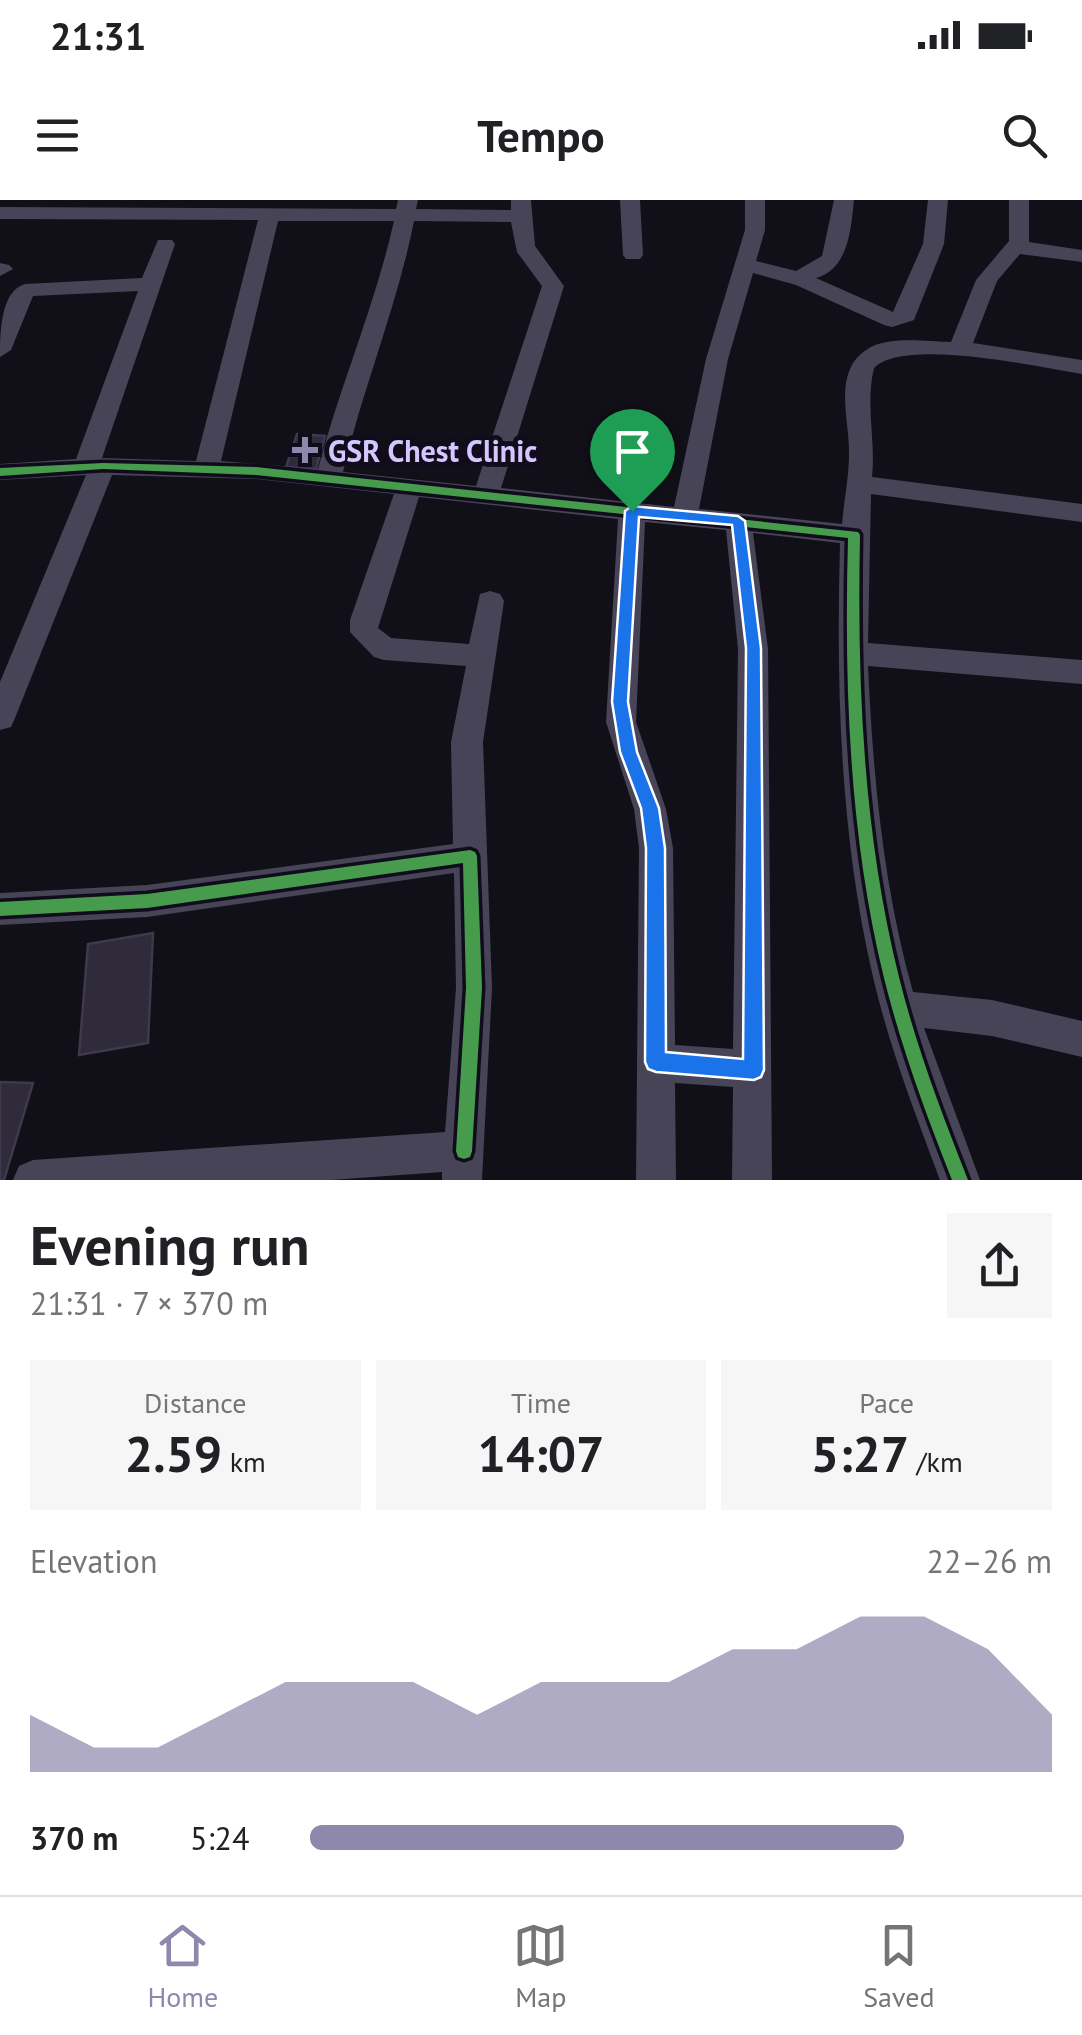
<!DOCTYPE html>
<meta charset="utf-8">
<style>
body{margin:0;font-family:"PT Sans",sans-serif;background:#f6f6f6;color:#202124;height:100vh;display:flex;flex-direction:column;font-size:38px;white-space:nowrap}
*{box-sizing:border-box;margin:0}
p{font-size:32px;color:#757577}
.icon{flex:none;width:55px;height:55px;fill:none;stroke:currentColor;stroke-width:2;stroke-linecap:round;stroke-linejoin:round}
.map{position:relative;height:980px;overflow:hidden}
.details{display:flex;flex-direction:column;background:#fff;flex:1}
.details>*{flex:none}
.pin{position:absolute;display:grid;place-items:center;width:85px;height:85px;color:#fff;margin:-102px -42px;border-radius:50% 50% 50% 0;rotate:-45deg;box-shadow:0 0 10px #0007}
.pin .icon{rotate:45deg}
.round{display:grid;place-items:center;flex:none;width:105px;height:105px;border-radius:0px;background:#f6f6f6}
.headline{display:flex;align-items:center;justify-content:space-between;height:170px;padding:0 30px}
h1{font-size:55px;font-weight:700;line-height:75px}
.stats{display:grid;grid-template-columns:repeat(3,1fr);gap:15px;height:170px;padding:10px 30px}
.stats div{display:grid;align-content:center;border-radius:0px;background:#f6f6f6;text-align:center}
.stats b{font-size:50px;font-weight:700}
.stats small{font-size:28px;font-weight:400}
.stats p{font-size:28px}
.chart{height:280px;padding:20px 30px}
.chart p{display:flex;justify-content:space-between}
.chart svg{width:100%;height:180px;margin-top:10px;fill:#8f88ad;opacity:.7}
ul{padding:0 30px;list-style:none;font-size:32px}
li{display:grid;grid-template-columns:160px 120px 1fr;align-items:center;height:75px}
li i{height:25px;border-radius:12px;background:#8f88ad}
.status{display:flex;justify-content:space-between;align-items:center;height:70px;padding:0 50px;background:#fff;direction:ltr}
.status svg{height:28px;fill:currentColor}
header{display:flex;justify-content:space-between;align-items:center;height:130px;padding:0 30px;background:#fff;font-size:45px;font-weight:700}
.tab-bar{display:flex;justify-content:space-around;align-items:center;height:140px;border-top:2px solid #e0e0e0;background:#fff;font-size:28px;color:#757577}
.tab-bar a{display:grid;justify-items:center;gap:5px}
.tab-bar .on{color:#8f88ad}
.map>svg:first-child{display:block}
.building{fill:#2f2b3b;stroke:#3e394c;stroke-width:2.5}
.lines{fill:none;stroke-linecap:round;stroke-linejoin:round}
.minor{fill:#474458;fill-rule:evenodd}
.cycleway-casing{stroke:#100c1b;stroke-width:7}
.cycleway{fill:#469c4c;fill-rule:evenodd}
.route{fill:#1a73e8;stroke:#fff;stroke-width:2.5;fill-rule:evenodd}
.poi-dot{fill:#8f88ad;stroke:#100c1b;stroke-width:4}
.labels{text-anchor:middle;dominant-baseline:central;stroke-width:10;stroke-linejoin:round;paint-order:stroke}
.poi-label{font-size:30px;font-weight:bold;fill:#d3c8fd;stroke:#100c1b;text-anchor:start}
</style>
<div class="status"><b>21:31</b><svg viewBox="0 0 49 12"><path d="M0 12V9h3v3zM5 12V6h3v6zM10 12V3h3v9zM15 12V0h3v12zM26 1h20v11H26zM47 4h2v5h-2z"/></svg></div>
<header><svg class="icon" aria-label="menu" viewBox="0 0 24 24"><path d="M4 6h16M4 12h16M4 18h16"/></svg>Tempo<svg class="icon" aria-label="search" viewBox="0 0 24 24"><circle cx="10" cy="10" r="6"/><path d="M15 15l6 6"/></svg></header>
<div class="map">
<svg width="1082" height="980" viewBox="0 0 1082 980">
<rect width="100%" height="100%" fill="#111018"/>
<g class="building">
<polygon points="297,234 325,236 316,269 286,267"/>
<polygon points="153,733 148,843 79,855 88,744"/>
<polygon points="0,882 33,883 4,980 0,980"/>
</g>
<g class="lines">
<g class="minor">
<path d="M398,0H418L416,9L511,10V0H531L535,46L564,86L501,288L674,307L706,159L745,30V0H765V30L756,61L796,71L822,56L834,0H854C851,28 849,69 816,78L893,112L923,44L928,0H948L944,44L914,120L892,127L884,125L796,85L753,73L728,159L699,309L842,324C844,301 849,277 849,254C850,221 832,173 866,150C888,135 926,142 951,142L976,80L1009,41V0H1029V42L1082,50V62L1020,54L997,81L973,143L1082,160V174C1039,167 904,137 874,168C865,205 876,240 872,277L1082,304V322L871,294L868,443L1082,460V484L868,466C873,575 883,686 913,792L992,800L1082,821V857L992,836L924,828L980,980H940C915,913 889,846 873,777C840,635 836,487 840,343L753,333L768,449L772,980H732L733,887L675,883L676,980H636L639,648L634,609L606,522L618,319L419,297L378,428L391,438L469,444L480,394L490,391L500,394L504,401L483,542L492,788L482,980H442V972L331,980H13L19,966L33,960L445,932L456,788L454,673L147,717L0,725V693L147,685L453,644L451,542L466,466L384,460L374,457L350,432V420L394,294L256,279L112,275L15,518L11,527L0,530V482L86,275L0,280V264L76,259L138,91L33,96L11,150L0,157C0,135 0,91 25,84L142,78L158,40H172L175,44L102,258L196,261L258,20L0,19V7L396,9ZM278,21H394C375,106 340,185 318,269L221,261ZM414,21L511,22L517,52L542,86L476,286L343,272C363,187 397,107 414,21ZM645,322L726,330L738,449L733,849L675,845L673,648L666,609L636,522Z"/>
<polygon points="620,0 640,0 643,55 640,59 626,59 623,55"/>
<polygon points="0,63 9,65 13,69 0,76"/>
</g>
<g class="cycleway-casing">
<g id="cycleway">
<path d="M103,263L256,267L858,332L860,335C857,483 863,633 899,777C916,846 942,914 968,980H952C926,914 901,847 884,778C849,635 844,485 848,338L256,275L103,269L0,276V268Z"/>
<polygon points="470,650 475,652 477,656 482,788 472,951 470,957 464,959 458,957 456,951 466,788 463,663 147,708 0,716 0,702 147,694"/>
</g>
</g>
<use href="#cycleway" class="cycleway"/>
</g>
<path class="route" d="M632,306L738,316L745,321L761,448L764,870L761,877L754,880L656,872L648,869L645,862L646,648L641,608L620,552L612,502L625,311ZM639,317L732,325L746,448L743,859L666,852L665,648L659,608L637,552L628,502Z"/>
<path class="poi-dot" d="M300 235h10v10h10v10h-10v10h-10v-10h-10v-10h10z"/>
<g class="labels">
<g class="poi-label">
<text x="328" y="250">GSR Chest Clinic</text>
</g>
</g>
</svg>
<div class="pin" style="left:632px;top:311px;background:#1e9e55"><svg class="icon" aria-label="arrive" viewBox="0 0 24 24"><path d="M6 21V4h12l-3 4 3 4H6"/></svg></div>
</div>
<section class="details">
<div class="headline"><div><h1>Evening run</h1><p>21:31 · 7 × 370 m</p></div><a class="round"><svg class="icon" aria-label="share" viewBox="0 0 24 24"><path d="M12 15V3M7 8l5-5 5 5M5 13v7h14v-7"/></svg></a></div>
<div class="stats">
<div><p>Distance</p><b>2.59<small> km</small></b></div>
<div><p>Time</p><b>14:07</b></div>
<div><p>Pace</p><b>5:27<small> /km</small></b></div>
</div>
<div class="chart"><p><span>Elevation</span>22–26 m</p>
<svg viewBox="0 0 160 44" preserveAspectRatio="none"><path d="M0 44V30L10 38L20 38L30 30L40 22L50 22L60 22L70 30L80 22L90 22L100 22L110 14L120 14L130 6L140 6L150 14L160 30V44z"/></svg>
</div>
<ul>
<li><b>370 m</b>5:24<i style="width:80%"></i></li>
</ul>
</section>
<nav class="tab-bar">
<a class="on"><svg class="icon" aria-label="home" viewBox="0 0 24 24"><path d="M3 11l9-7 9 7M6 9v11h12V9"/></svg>Home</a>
<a><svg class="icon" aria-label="map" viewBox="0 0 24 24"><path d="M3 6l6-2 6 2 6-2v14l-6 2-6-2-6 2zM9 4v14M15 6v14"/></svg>Map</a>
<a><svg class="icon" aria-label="saved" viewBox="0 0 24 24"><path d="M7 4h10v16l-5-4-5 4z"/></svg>Saved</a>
</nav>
